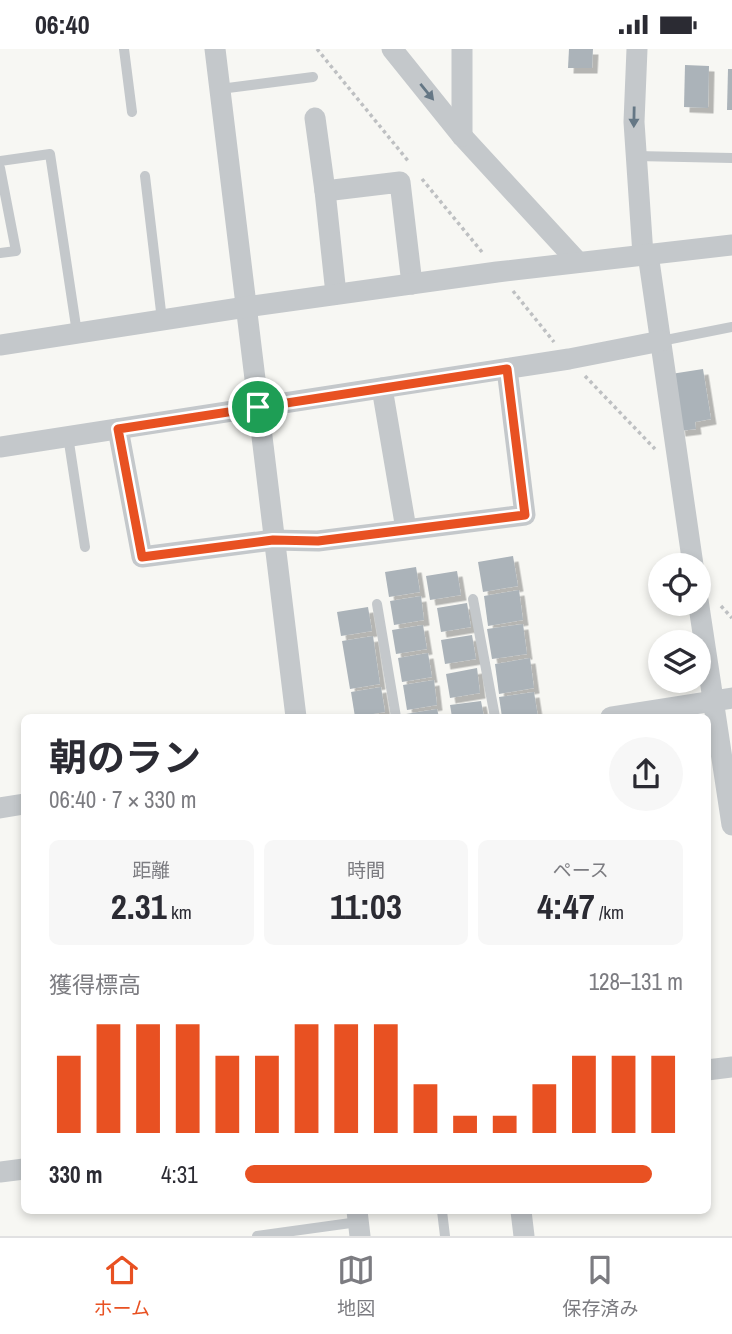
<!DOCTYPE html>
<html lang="ja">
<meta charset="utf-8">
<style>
body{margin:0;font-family:"Archivo Narrow","Noto Sans JP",sans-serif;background:#f7f7f7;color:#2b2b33;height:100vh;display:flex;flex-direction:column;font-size:26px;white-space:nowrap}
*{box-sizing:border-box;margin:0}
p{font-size:23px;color:#7c7c81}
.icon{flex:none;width:38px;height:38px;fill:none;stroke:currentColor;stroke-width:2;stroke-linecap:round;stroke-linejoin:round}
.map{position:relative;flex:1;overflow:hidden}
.side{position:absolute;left:21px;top:665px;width:690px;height:500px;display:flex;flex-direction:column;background:#fff;border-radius:10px;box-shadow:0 4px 10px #0003}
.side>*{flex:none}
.buttons{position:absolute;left:648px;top:504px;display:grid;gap:14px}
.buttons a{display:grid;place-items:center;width:63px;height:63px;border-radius:50%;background:#fff;box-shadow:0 4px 10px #0003;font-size:35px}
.pin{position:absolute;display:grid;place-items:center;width:60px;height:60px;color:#fff;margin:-30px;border:4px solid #fff;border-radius:50%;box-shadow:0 2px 7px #0007}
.round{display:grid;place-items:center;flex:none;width:74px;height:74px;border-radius:37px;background:#f7f7f7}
.headline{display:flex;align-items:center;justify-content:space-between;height:119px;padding:0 28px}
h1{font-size:38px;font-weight:700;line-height:52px}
.stats{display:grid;grid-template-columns:repeat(3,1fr);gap:10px;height:119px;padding:7px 28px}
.stats div{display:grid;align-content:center;border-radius:10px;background:#f7f7f7;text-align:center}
.stats b{font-size:35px;font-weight:700}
.stats small{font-size:19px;font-weight:400}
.stats p{font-size:19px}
.chart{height:196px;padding:14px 28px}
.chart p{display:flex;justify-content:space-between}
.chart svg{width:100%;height:126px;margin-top:7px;stroke:#e85122;stroke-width:6}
ul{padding:0 28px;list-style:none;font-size:23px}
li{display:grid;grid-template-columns:112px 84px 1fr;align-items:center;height:52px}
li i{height:18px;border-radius:9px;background:#e85122}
.status{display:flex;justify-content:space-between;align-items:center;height:49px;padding:0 35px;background:#fff;direction:ltr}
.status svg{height:19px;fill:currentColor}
.tab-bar{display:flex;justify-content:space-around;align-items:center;height:98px;border-top:2px solid #e1e1e2;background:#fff;font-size:19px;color:#7c7c81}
.tab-bar a{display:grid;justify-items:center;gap:4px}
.tab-bar .current{color:#e85122}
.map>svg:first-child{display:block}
.building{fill:#abb3b9;filter:url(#shadow)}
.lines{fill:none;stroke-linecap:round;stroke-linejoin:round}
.path{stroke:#bec0c2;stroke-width:3.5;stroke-dasharray:3.5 3.5;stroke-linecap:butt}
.lane{stroke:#c4c8cb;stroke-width:10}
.street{stroke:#c4c8cb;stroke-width:21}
.oneway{fill:#657785}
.route-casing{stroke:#fff;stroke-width:14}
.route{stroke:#e85122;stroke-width:9}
</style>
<div class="status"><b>06:40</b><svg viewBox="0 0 49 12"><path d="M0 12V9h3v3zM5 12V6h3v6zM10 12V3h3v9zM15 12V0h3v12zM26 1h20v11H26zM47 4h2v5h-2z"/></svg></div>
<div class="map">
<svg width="732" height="1187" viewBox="0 0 732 1187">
<defs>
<filter id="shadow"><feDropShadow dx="5.5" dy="5.5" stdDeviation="0" flood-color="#0004"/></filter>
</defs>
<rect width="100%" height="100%" fill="#f7f7f3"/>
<g class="building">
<polygon points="569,0 593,0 592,19 568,19"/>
<polygon points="685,16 709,17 708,59 684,58"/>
<polygon points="728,20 732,20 732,61 727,61"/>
<polygon points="703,320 711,370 695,373 696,380 680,382 671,325"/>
<polygon points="513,507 518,537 483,543 478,513"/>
<polygon points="416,518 420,543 389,548 385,523"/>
<polygon points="457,522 461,546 430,551 426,527"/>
<polygon points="519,541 523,571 488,577 484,547"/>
<polygon points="421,547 424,571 394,576 390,552"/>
<polygon points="467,554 471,578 441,583 437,559"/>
<polygon points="368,558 372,582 341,587 337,563"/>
<polygon points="523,575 527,605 492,610 487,580"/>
<polygon points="423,576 427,600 396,605 392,581"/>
<polygon points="472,586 476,610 445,615 441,591"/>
<polygon points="373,587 380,635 350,640 342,592"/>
<polygon points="428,604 432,628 402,633 398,609"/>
<polygon points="530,609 534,639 499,645 495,615"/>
<polygon points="477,619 480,644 450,649 446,625"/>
<polygon points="434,631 437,656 407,661 403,636"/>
<polygon points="381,638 385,663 355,668 351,643"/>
<polygon points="534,643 538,668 502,668 499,648"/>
<polygon points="481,652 484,668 452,668 450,656"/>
<polygon points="437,660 439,668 407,668 406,665"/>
</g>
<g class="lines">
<g class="path">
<polyline points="317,0 409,113"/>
<polyline points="422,130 482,203"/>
<polyline points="513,242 554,293"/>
<polyline points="585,327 655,400"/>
<polyline points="721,557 732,569"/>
</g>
<g class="lane">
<polyline points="124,0 132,63"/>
<polyline points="220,40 313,28"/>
<polyline points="636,107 732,109"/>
<polyline points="0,112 50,105 77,284"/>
<polyline points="0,119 16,202 0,204"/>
<polyline points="145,127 162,271"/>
<polyline points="661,292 732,278"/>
<polyline points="68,387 85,498"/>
<polyline points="473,550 495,668"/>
<polyline points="377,555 396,668"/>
<polyline points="442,1162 445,1187"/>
<polyline points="257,1187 358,1173"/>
</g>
<g class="street">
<polyline points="215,0 296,668"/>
<polyline points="392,0 462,87 578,213"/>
<polyline points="637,0 634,73 643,206"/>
<polyline points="315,69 325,142 400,133 412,235"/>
<polyline points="462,87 462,0"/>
<polyline points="325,142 336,245"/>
<polyline points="648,205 693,516"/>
<polyline points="0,296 246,258 497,223 732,196"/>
<polyline points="382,339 406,480"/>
<polyline points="118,380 142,508 273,491 318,492 525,466 507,320"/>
<polyline points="0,398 569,310 661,292"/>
<polyline points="698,551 732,776"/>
<polyline points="611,668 732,649"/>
<polyline points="0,759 24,755"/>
<polyline points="707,1021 732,1018"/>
<polyline points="0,1123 24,1120"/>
<polyline points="357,1162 360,1187"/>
<polyline points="521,1162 524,1187"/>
</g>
</g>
<defs><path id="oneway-solid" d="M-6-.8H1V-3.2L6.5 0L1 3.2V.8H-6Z" transform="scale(1.75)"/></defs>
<g class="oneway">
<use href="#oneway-solid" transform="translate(427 43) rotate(51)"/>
<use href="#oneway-solid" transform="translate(634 68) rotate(91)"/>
</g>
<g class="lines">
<g class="route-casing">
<polygon id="route" points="507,320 525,466 318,492 273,491 142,508 118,380"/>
</g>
<use href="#route" class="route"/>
</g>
</svg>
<div class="buttons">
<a><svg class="icon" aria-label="locate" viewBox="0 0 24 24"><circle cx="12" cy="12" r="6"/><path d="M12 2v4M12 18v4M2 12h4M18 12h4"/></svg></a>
<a><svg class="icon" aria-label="layers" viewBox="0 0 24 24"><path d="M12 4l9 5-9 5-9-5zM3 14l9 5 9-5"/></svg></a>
</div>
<div class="pin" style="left:258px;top:358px;background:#1e9e55"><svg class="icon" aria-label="arrive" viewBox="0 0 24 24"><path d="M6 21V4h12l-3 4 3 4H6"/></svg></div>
<section class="side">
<div class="headline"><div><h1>朝のラン</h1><p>06:40 · 7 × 330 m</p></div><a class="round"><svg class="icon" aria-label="share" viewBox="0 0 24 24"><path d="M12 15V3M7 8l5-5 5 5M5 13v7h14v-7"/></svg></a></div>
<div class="stats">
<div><p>距離</p><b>2.31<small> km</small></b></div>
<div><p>時間</p><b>11:03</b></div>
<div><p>ペース</p><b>4:47<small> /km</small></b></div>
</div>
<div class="chart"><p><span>獲得標高</span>128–131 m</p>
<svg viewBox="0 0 160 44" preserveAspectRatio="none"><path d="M5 44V17M15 44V6M25 44V6M35 44V6M45 44V17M55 44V17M65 44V6M75 44V6M85 44V6M95 44V27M105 44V38M115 44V38M125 44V27M135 44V17M145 44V17M155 44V17"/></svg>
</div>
<ul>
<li><b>330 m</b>4:31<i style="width:93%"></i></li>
</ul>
</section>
</div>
<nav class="tab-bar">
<a class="current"><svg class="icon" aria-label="home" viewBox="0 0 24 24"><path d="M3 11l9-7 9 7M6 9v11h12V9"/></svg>ホーム</a>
<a><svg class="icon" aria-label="map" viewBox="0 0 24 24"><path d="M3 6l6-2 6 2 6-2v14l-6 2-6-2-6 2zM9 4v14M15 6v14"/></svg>地図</a>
<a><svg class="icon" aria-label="saved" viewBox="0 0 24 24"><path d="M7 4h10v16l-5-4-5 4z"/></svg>保存済み</a>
</nav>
